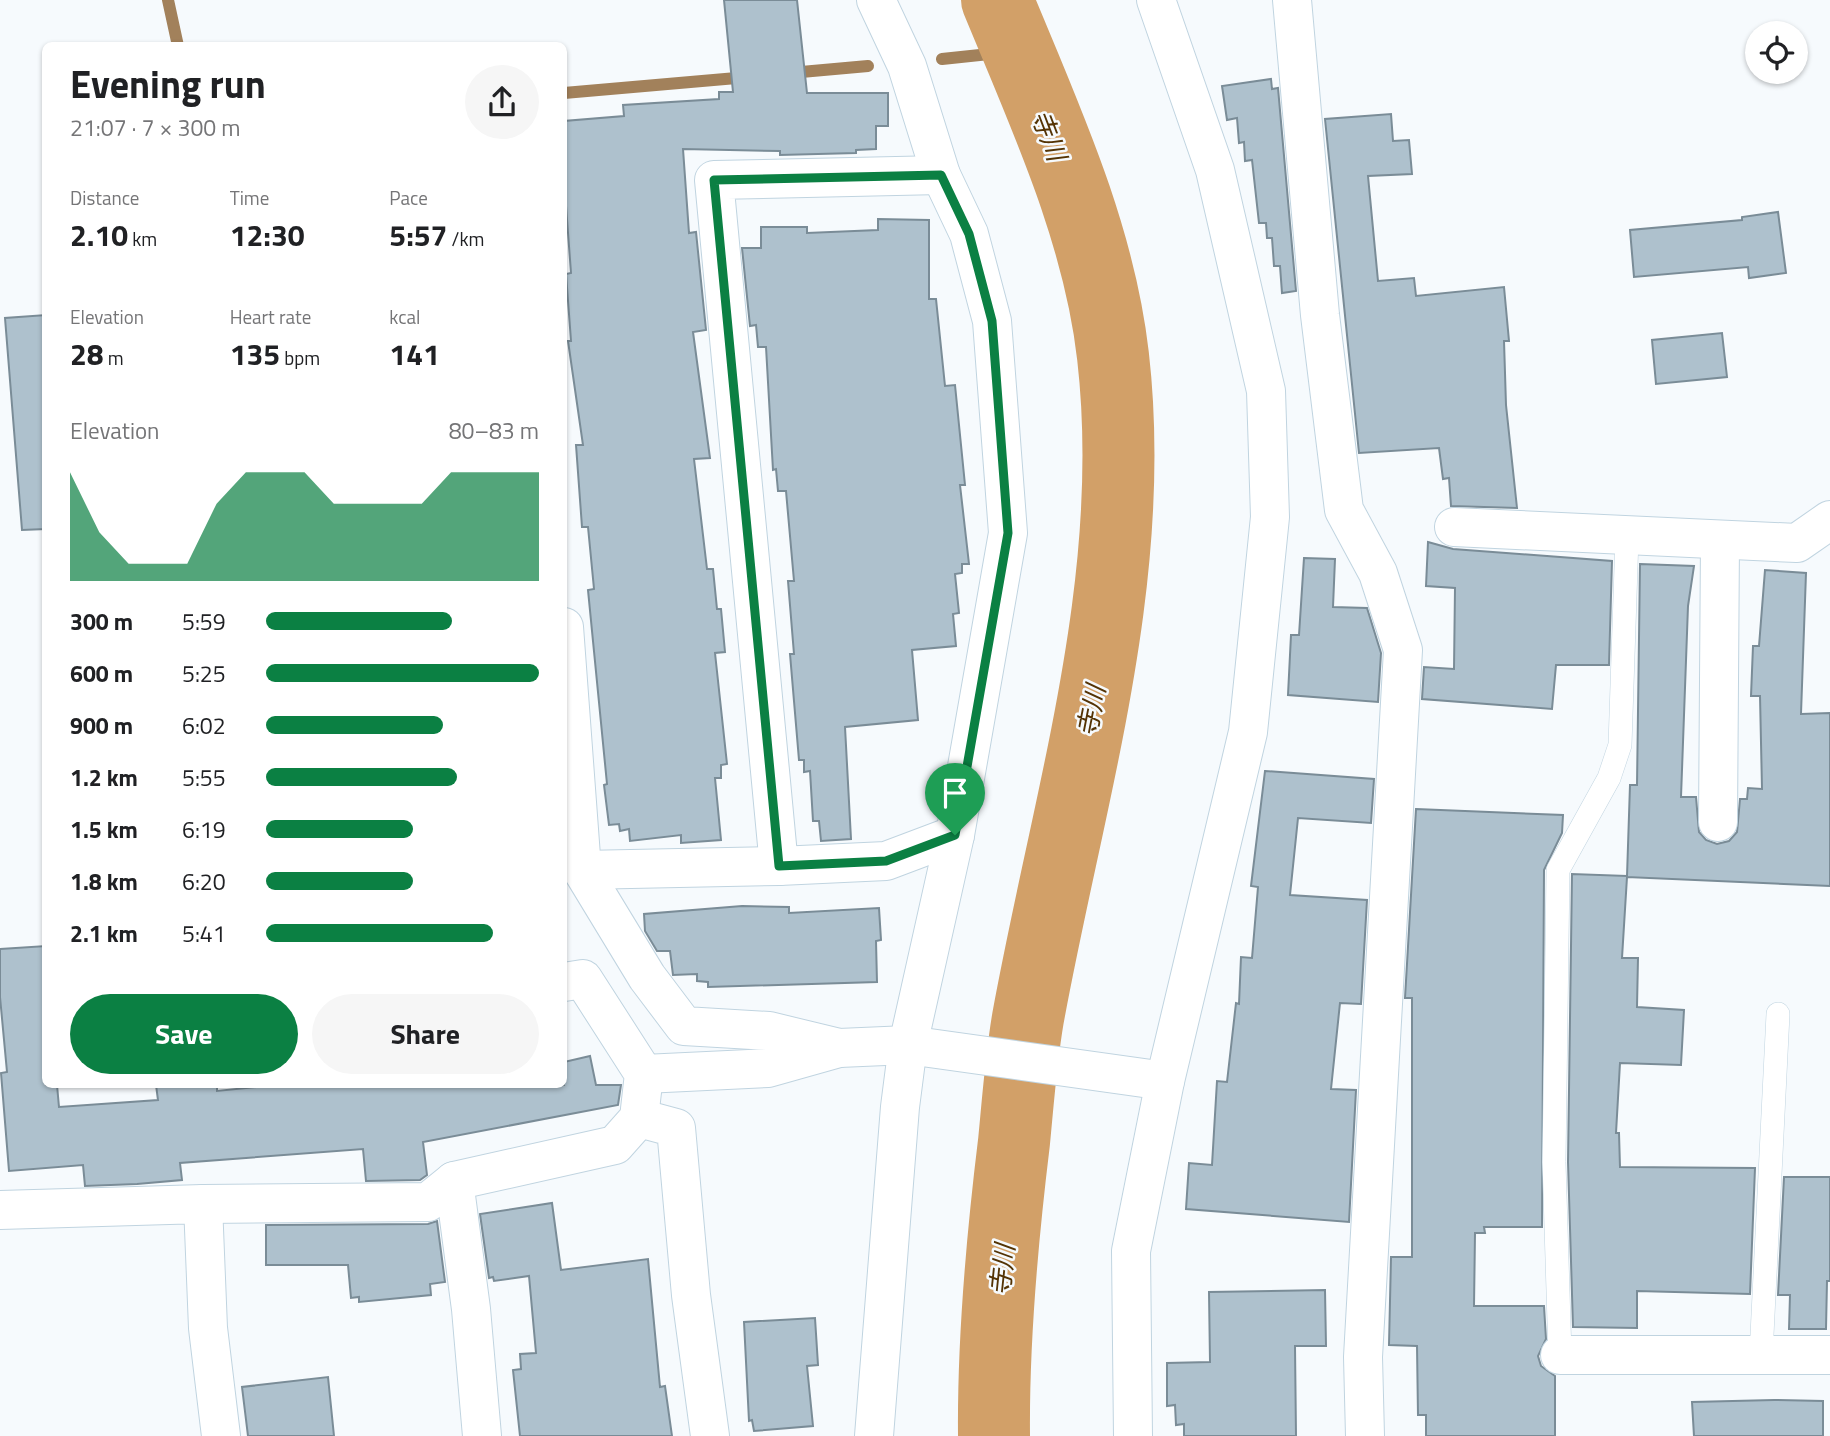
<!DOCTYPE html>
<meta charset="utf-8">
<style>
body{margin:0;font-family:"Titillium Web","Noto Sans JP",sans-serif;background:#f6f6f6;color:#202124;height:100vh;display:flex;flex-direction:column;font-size:26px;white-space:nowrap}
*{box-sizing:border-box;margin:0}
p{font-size:23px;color:#757577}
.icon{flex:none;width:38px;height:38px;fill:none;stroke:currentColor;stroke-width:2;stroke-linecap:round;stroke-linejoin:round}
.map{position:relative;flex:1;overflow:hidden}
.details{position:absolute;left:42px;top:42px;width:525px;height:1046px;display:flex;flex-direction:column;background:#fff;border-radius:10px;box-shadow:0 2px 5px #0004}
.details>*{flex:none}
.fabs{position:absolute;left:1745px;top:21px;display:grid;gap:14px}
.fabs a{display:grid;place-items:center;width:63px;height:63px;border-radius:50%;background:#fff;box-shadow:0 2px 5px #0004;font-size:35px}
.pin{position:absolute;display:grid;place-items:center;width:60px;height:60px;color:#fff;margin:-72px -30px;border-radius:50% 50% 50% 0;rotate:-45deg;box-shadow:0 0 7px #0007}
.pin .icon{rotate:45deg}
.round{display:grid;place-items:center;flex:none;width:74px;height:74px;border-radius:37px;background:#f6f6f6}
.overview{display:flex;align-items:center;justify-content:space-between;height:119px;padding:0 28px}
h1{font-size:38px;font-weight:700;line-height:52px}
.metrics{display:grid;grid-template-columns:repeat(3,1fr);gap:10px;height:119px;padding:7px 28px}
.metrics div{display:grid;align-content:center}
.metrics b{font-size:30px;font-weight:700}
.metrics small{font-size:19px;font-weight:400}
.metrics p{font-size:19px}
.chart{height:196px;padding:14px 28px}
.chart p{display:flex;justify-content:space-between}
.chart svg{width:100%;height:126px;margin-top:7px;fill:#0b8043;opacity:.7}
.action{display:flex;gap:14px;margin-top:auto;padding:14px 28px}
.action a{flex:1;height:80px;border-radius:42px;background:#0b8043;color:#fff;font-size:28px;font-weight:700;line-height:80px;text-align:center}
.action a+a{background:#f6f6f6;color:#202124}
ul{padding:0 28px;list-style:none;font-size:23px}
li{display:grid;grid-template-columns:112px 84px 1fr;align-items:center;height:52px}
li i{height:18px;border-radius:9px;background:#0b8043}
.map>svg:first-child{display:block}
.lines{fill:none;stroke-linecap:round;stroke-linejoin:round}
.stream{stroke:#a2815b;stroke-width:12}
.river{stroke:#d2a068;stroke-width:72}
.building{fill:#aec1cd;stroke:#7a8c97;stroke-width:2}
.lane-casing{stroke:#c0d4e0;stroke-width:24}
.street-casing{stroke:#c0d4e0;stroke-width:40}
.lane{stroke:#fff;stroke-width:23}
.street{stroke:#fff;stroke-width:38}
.route-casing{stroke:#fff;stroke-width:14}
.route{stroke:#0b8043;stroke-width:9}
.labels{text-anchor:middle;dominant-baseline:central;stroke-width:5;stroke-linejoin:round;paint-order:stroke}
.water-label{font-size:26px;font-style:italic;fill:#543304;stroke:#f6fafd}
</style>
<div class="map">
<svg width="1830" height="1436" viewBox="0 0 1830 1436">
<rect width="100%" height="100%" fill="#f6fafd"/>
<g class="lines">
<g class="stream">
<polyline points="168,0 178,46"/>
<polyline points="942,59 1018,51"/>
<polyline points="790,73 868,66"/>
<polyline points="564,93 748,77"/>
</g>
<path class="river" d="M994,1436C993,1337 1002,1240 1014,1142C1018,1101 1021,1059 1028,1018C1068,799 1139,581 1113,356C1099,232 1044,114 997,0"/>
</g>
<g class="building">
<polygon points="724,0 797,0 807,93 888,93 888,126 876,126 876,149 856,150 856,153 780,155 780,151 683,149 689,233 696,232 706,330 693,332 710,458 694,459 707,569 713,569 717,609 721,609 725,652 715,653 727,764 721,765 721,778 715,778 721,840 681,843 681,835 630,841 629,829 620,831 619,824 609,825 604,785 607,784 588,590 594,589 588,527 582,527 576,445 583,445 568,341 571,341 566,274 571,273 564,179 564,121 624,116 623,105 719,99 719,92 733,92"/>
<polygon points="1271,79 1272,89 1278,88 1296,291 1282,293 1280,266 1274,266 1272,238 1267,238 1266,223 1259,223 1252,160 1245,161 1244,142 1239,143 1237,118 1227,120 1222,86"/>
<polygon points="1391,114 1393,141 1409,140 1412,174 1368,176 1378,281 1414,278 1416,296 1504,287 1509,341 1504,341 1506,405 1517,508 1451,506 1449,478 1443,479 1439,448 1359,453 1325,119"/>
<polygon points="1778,212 1786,273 1749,278 1748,267 1634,277 1630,230 1742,220 1742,217"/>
<polygon points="878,219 929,220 929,299 936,299 945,386 955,385 965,485 960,485 969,564 962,564 962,573 955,574 959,613 953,614 956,646 912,650 918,720 845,727 851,839 821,841 819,821 813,821 810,771 804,772 804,760 799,760 790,654 794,654 788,581 794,581 786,491 778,491 776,469 773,470 766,347 758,347 756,325 750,326 742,248 761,248 761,227 807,227 807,233 878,230"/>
<polygon points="46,315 46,529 22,530 5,318"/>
<polygon points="1722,333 1727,377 1656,384 1652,340"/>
<polygon points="1428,542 1453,549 1612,561 1609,665 1556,665 1552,709 1422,699 1424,667 1454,669 1455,588 1426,586"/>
<polygon points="1304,558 1335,559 1333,607 1367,608 1381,653 1378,702 1288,695 1291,635 1299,635"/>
<polygon points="1640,564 1694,566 1688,606 1681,797 1696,797 1699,832 1706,840 1717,844 1729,841 1737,832 1740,799 1747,799 1748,788 1762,789 1760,696 1751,696 1753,646 1759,646 1765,570 1806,573 1801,714 1830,713 1830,886 1627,877 1622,958 1638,958 1637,1007 1684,1010 1681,1065 1620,1063 1616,1133 1619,1133 1620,1167 1755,1168 1750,1294 1637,1291 1637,1328 1573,1327 1568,1162 1572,874 1627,876 1630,785 1637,785"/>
<polygon points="1265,771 1374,779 1371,823 1298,818 1290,895 1367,900 1361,1004 1340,1003 1331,1089 1356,1090 1349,1222 1186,1209 1189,1163 1212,1165 1217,1081 1227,1082 1236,1003 1239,1004 1241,957 1252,958 1258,887 1251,886"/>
<polygon points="1416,809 1563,815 1562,833 1544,870 1542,1227 1484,1227 1485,1233 1475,1233 1474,1306 1544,1306 1546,1339 1538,1356 1541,1366 1555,1376 1555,1436 1426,1436 1426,1415 1418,1415 1417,1346 1389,1345 1391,1257 1412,1257 1412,998 1405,998"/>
<polygon points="742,906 789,907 789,913 879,908 881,940 876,941 877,982 708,987 708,982 697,981 697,974 673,975 670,951 657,951 645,931 644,914"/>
<polygon points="46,946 46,1085 57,1085 59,1107 158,1100 156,1085 217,1085 217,1091 277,1085 564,1085 564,1062 590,1056 596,1085 621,1085 618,1105 423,1142 427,1175 420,1180 366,1181 363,1149 180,1163 182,1180 137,1184 85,1186 83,1165 9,1171 1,1073 7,1072 0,997 0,949"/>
<polygon points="1784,1177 1830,1177 1830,1281 1827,1281 1826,1329 1789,1329 1790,1295 1778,1295"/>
<polygon points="552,1203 561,1270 648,1259 660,1387 665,1386 672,1436 520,1436 513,1370 521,1369 520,1354 536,1353 529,1276 494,1281 493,1277 489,1278 480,1214"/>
<polygon points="437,1221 445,1282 430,1284 431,1295 359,1302 359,1297 351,1298 348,1265 266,1265 266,1225 428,1224"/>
<polygon points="1325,1290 1326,1346 1295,1346 1296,1436 1184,1436 1184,1424 1176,1425 1175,1405 1167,1406 1167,1363 1210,1362 1209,1292"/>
<polygon points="815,1318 818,1365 807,1366 813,1426 754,1431 752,1420 749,1421 744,1322"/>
<polygon points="328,1377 334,1436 248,1436 242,1387"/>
<polygon points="1774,1400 1823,1401 1823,1436 1694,1436 1692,1402"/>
</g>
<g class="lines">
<g class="lane-casing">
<g id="lane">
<polyline points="1560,1355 1554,1162 1558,870 1609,778 1620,745 1627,537"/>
<polyline points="1761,1355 1778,1014"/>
</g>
</g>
<g class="street-casing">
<g id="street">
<polyline points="1292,0 1320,315 1344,510 1378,573 1403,650 1363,1357 1365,1436"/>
<polyline points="941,175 714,180 779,866 886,861 955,835"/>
<polyline points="1454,527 1797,543 1830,520"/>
<polyline points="564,627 582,870 647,977 684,1026 769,1031 839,1048"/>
<polyline points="1718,822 1720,540"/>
<polyline points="582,870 779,866"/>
<polyline points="644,1074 768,1068 839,1048 908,1045 1165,1081"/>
<polyline points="639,1118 676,1128 691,1295 710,1436"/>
<polyline points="454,1181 471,1309 482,1436"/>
<polyline points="203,1204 428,1202 454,1181 615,1145 639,1118 644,1074 583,979 564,982"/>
<polyline points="0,1210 203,1204 208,1328 221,1436"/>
<polyline points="1560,1355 1830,1355"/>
<polyline points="874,1436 900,1107 908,1045 955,835 1008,533 992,321 969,234 941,175 907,66 876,0"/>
<polyline points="1133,1436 1131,1251 1165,1081 1248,732 1270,517 1266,391 1215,170 1156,0"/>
</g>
</g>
<use href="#lane" class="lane"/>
<use href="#street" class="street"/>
</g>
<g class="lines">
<g class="route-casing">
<polygon id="route" points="941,175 969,234 992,321 1008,533 955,835 886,861 779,866 714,180"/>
</g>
<use href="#route" class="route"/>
</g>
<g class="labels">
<g class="water-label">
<text transform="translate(1049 135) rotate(69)">寺川</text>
<text transform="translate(1091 711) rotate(-79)">寺川</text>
<text transform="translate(1002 1270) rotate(-84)">寺川</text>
</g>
</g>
</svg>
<div class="fabs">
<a><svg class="icon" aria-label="locate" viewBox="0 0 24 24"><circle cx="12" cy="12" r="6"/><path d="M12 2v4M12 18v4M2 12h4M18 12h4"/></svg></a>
</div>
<div class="pin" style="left:955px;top:835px;background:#1e9e55"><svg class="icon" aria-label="arrive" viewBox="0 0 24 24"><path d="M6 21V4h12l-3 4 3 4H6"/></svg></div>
<section class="details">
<div class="overview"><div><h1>Evening run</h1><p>21:07 · 7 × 300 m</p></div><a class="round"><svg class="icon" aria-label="share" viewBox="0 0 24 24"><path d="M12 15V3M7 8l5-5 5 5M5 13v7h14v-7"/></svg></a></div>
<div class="metrics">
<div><p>Distance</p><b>2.10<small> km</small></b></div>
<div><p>Time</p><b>12:30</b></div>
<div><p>Pace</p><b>5:57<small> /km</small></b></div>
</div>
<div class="metrics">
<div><p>Elevation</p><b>28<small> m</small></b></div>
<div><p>Heart rate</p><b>135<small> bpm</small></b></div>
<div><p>kcal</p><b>141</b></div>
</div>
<div class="chart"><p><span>Elevation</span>80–83 m</p>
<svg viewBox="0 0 160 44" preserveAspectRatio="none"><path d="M0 44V6L10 27L20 38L30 38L40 38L50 17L60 6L70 6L80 6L90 17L100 17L110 17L120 17L130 6L140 6L150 6L160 6V44z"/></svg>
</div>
<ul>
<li><b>300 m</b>5:59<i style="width:68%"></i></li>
<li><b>600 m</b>5:25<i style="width:100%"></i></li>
<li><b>900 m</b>6:02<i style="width:65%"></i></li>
<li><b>1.2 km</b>5:55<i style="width:70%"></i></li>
<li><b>1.5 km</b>6:19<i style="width:54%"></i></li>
<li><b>1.8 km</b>6:20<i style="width:54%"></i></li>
<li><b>2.1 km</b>5:41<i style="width:83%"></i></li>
</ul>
<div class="action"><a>Save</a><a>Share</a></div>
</section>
</div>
